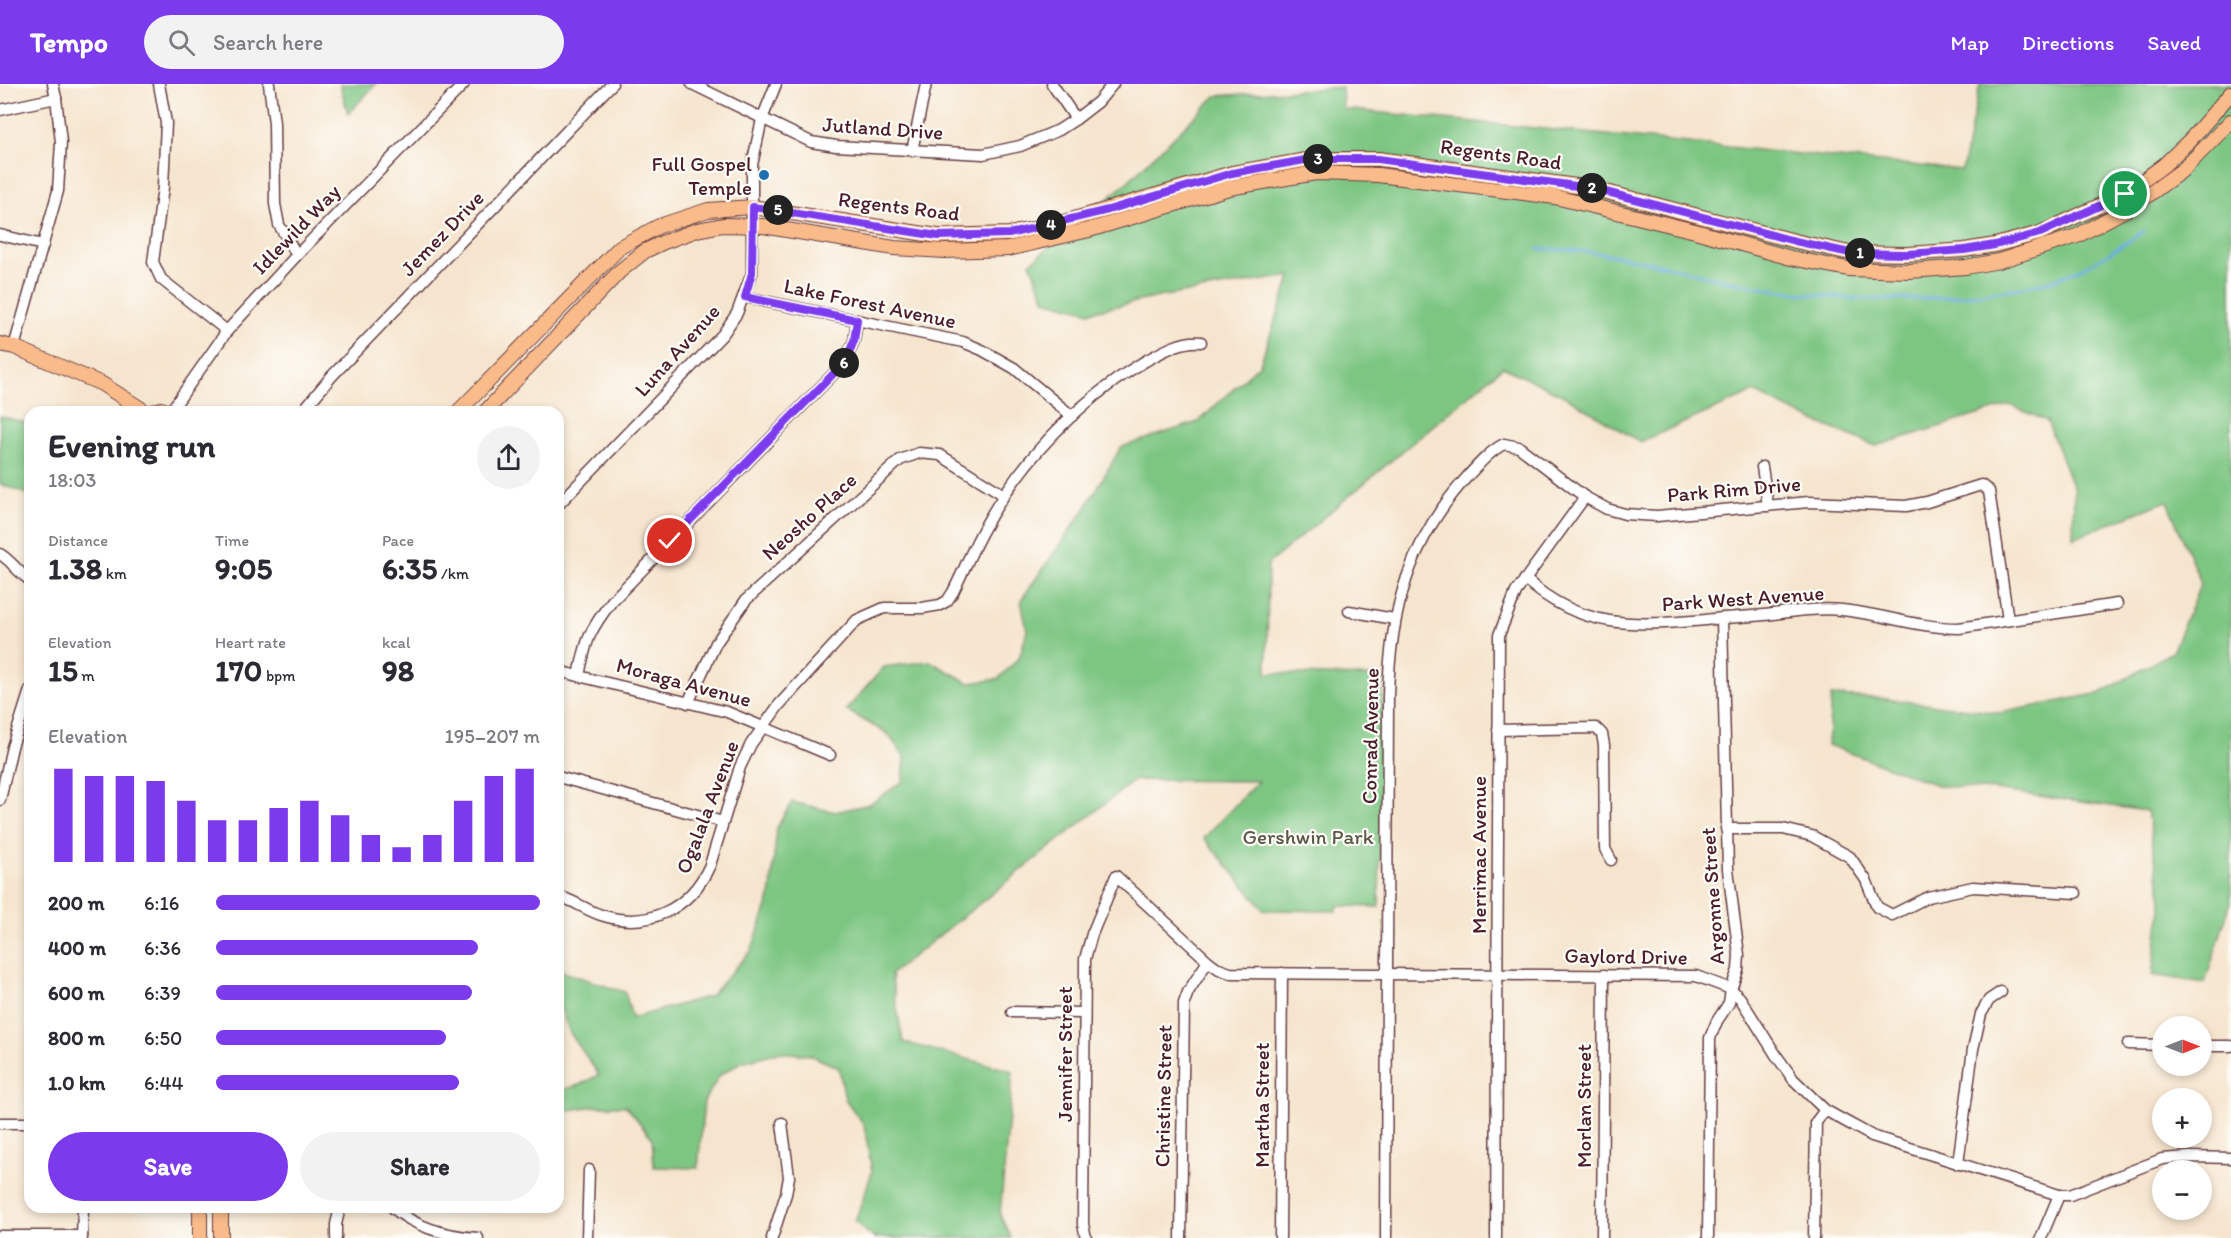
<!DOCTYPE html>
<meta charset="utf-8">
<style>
body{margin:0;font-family:Itim,sans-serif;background:#f2f2f3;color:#2b2b33;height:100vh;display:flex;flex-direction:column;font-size:22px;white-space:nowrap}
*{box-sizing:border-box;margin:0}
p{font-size:20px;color:#7c7c81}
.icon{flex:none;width:33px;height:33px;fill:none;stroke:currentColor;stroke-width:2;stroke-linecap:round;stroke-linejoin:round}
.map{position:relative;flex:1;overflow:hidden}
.details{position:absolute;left:24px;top:322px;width:540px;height:807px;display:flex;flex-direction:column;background:#fff;border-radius:18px;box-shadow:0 3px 9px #0003}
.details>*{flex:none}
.needle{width:39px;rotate:90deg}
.controls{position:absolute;left:2152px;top:932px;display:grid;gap:12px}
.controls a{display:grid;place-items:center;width:60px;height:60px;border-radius:50%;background:#fff;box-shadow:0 3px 9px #0003;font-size:30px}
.pin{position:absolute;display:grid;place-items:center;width:51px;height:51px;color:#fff;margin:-26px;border:3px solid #fff;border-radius:50%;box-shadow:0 2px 6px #0007}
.km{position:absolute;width:30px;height:30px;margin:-15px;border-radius:50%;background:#222;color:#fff;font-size:16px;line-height:30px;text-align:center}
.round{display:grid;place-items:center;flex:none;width:63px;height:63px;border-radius:32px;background:#f2f2f3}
.head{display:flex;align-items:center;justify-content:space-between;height:102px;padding:0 24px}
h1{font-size:33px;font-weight:700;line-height:45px}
.stats{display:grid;grid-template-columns:repeat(3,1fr);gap:9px;height:102px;padding:6px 24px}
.stats div{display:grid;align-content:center}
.stats b{font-size:30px;font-weight:700}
.stats small{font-size:16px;font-weight:400}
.stats p{font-size:16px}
.chart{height:168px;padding:12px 24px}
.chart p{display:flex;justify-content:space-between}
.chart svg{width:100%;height:108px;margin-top:6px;stroke:#7c3aed;stroke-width:6}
.button{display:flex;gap:12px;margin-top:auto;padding:12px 24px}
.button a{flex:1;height:69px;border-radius:36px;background:#7c3aed;color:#fff;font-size:24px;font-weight:700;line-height:69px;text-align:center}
.button a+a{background:#f2f2f3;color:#2b2b33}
ul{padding:0 24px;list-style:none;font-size:20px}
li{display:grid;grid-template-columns:96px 72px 1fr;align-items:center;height:45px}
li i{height:15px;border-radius:8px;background:#7c3aed}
header{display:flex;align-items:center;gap:36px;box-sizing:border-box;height:84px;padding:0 30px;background:#7c3aed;color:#fff}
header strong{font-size:28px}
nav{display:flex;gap:33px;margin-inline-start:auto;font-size:21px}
.search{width:420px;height:54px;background:#f2f2f3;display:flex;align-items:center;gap:15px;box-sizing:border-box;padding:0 21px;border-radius:33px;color:#7c7c81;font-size:22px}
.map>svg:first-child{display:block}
.green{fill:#7dc682;stroke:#647256;stroke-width:1.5}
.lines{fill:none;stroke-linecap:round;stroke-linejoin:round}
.stream{stroke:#6daee1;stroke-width:3}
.minor-casing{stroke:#643d43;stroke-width:13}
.major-casing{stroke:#643d43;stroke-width:16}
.minor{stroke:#fff;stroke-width:10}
.major{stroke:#fabb8b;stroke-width:14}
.route-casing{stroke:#fff;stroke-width:12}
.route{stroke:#7c3aed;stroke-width:8}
.poi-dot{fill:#1f6fb2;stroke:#fdfcf7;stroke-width:2}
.labels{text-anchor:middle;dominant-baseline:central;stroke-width:4.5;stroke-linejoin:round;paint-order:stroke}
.street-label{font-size:21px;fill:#4a1f2b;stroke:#fdfcf7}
.poi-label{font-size:21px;fill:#4a1f2b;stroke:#fdfcf7;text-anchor:end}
.park-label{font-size:21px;fill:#5c5949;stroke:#fdfcf7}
</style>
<header>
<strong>Tempo</strong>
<div class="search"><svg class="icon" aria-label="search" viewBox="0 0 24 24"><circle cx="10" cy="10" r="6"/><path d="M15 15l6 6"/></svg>Search here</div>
<nav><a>Map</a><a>Directions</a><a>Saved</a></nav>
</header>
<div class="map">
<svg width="2231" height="1154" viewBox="0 0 2231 1154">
<rect width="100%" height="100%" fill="#fdfcf7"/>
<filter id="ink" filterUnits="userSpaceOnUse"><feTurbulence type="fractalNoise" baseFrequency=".0167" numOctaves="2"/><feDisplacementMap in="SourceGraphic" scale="12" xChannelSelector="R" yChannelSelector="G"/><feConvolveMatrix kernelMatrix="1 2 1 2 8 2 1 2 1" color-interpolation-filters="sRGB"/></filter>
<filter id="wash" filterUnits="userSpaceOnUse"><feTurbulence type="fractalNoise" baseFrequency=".008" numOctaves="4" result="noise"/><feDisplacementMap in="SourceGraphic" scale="24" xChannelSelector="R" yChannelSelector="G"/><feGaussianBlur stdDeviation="1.35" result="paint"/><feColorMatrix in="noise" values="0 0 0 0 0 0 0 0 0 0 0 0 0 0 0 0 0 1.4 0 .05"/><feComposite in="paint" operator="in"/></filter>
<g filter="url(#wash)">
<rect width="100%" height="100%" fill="#f6e5ce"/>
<g class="green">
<polygon points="340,0 376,0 348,30"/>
<path d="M1980,0H2231V818L2205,899L2152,891L2162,816L2147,727L1994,706L1940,702L1828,661L1831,612L1878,614L2000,629L2101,609L2172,568L2201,499L2167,417L2073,454L2074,406L2047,337L2010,321L1876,362L1809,335L1754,308L1640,358L1568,314L1503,283L1268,480L1267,589L1383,593L1379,823L1337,822V827L1264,826L1204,754L1258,697L1135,696L891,890L903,958L1013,987L1000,1131L1011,1154H874L855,1138L872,1088L864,1041L845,1015L839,984L810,971L779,968L741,978L720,991L704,1017L698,1084L654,1083L652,1054L626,1022C603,1022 579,1021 558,1031V1007L579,1001L599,991L570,949L558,918V886L625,908L632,934L710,912L751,867L770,814L777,743L792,718L835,728L870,720L903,697L905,674L888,650L846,626L884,583L930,577L969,599L998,595L1019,574L1027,547L1021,516L1085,425L1121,363L1198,338L1260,280L1291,192L1163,212L1089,228L1045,216L1030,179L1124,101L1216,12L1342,3L1343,25L1962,86Z"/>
<polygon points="0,332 30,340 30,411 0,400"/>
</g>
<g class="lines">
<path class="stream" d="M1538,165C1606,164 1670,184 1735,198C1818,216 1901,221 1985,209C2009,206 2033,203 2056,195C2088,184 2116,166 2144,147"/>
</g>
</g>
<g filter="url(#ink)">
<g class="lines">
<g class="minor-casing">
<g id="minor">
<polyline points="159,0 166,39 163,103 153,178 161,195 227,247"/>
<polyline points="269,0 274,39 275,120 279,141 297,171"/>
<polyline points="692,0 811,58 836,62 983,70 1020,62 1059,46 1076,35 1098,18 1113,0"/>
<polyline points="1052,0 1076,35"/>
<polyline points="0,26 56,14"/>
<polyline points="912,67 926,0"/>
<polyline points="0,151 43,161"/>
<polyline points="745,213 963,258 982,266 1014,284 1072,332"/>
<polyline points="14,263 58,107 61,58 56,14 53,0"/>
<polyline points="170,328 227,247 297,171 464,0"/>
<polyline points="302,328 331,293 612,0"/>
<polyline points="1762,383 1768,422"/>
<polyline points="558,421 723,250 737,229 752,189 752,81 762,35 776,0"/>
<path d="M0,470C12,477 18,489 30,496"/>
<path d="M1525,495C1581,546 1634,542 1705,536C1727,533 1751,533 1773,530C1796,527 1819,524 1842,526C1882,530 1919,544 1959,544L2117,520"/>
<polyline points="1349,527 1394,535"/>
<polyline points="558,587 727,628 830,671"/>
<path d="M579,592C586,556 589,547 612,517L845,278L854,257L857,236"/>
<polyline points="688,619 716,559 746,516 900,376 919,369 940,371 1004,411"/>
<polyline points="1498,646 1596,644 1602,650 1604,661 1605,765 1611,776"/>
<polyline points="558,693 723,738"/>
<polyline points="0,716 12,663 30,606"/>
<polyline points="1726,745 1783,745 1812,752 1850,773 1866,796 1877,823 1892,831 1928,813 1973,803 2076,809"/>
<path d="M558,812C573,816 586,826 601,831C648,846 690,825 710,781L740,683L751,660L779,621L857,536L884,524H922L940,521L947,517L953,508C963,488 972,466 983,446C1019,379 1077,318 1142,279C1160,269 1180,256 1201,258"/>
<polyline points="1012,928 1083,929"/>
<polyline points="2128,960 2163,961"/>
<polyline points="2202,962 2231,962"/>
<polyline points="0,1039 30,1039"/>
<polyline points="1958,1080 1973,965 1981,930 1989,916 2001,908"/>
<path d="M393,1124C417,1144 448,1152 478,1154"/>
<polyline points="0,1152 82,1152"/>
<polyline points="82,1154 83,1124"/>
<polyline points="336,1154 336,1140 340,1124"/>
<polyline points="587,1154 589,1086"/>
<polyline points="772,1154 786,1110 789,1093 782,1039"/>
<polyline points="1086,1154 1083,1140 1085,875 1092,850 1116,792 1208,877 1219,885 1230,889 1696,892 1731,905 1740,914 1776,971 1793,995 1825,1026 1841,1035 1872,1052 2059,1111 2070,1111 2162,1075 2189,1073 2231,1074"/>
<polyline points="1181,1154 1184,919 1188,908 1208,877"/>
<polyline points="1280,1154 1282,889"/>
<path d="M1386,1154L1388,612C1390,527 1409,457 1467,393C1478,381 1490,367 1504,360L1519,363L1585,413L1607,425L1625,430L1657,432L1809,418L1906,422L1927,418L1981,401L1989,407L2008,536"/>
<polyline points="1496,1154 1499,551 1516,508 1585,413"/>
<polyline points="1602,1154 1604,891"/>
<polyline points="1708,1154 1710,954 1717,937 1729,919 1731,905 1738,886 1739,871 1728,785 1722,534"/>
<polyline points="1814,1154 1816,1038 1825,1026"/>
<polyline points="2041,1154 2059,1111"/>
</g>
</g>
<g class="major-casing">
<g id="major">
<polyline points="0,260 14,263 102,300 146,328"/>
<polyline points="153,328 161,325 170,328"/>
<polyline points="458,328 620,163 659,142 708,126 753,123 938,152 1009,150 1057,140 1232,89 1311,75 1379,75 1591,104 1795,157 1850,169 1907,170 1964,166 1995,161 2040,149 2125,110 2164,81 2191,55 2231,9"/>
<polyline points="485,328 620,187 645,167 664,158 697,146 723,141 763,142 894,164 945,167 1008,165 1089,146 1229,104 1316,89 1378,91 1555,113 1695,147 1791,174 1848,185 1909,187 1966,183 1999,177 2077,152 2136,120 2184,85 2231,37"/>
<polyline points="200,1154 200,1124"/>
<polyline points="221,1154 221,1124"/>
</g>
</g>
<use href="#minor" class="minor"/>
<use href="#major" class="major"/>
</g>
</g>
<g class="lines" filter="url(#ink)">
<g class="route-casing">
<polyline id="route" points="670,457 845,278 854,257 857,236 745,213 752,189 753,123 938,152 1009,150 1108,126 1232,89 1311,75 1378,75 1591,104 1795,157 1850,169 1907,170 1964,166 1995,161 2040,149 2125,110"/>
</g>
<use href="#route" class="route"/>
</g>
<circle class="poi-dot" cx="764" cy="91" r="6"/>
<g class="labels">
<g class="street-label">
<text transform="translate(883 44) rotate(4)">Jutland Drive</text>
<text transform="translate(1501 70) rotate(8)">Regents Road</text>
<text transform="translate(899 122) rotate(7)">Regents Road</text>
<text transform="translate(296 145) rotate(-46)">Idlewild Way</text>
<text transform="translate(442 149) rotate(-46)">Jemez Drive</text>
<text transform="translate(870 219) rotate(12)">Lake Forest Avenue</text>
<text transform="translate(677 266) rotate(-48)">Luna Avenue</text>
<text transform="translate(1734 405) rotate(-5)">Park Rim Drive</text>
<text transform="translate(809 432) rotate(-42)">Neosho Place</text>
<text transform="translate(1743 514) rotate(-4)">Park West Avenue</text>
<text transform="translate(684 598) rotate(15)">Moraga Avenue</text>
<text transform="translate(1370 652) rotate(-89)">Conrad Avenue</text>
<text transform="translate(707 723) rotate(-69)">Ogalala Avenue</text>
<text transform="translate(1478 771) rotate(-90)">Merrimac Avenue</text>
<text transform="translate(1712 812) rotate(-94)">Argonne Street</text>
<text transform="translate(1626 872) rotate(1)">Gaylord Drive</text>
<text transform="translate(1064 970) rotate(-90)">Jennifer Street</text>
<text transform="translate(1163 1012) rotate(-89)">Christine Street</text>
<text transform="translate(1261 1021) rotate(-90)">Martha Street</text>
<text transform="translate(1583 1022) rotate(-90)">Morlan Street</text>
</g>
<g class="poi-label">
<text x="752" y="79">Full Gospel<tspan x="752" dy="24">Temple</tspan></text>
</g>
<g class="park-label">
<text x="1308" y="752">Gershwin Park</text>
</g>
</g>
</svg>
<div class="controls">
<a><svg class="needle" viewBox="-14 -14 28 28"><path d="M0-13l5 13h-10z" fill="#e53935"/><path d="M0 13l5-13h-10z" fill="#7c7c81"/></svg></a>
<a>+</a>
<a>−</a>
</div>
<div class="pin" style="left:2125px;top:110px;background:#1e9e55"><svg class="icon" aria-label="arrive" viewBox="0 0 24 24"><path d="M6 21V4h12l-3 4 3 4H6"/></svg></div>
<div class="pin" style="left:670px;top:457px;background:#d93025"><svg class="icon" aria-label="check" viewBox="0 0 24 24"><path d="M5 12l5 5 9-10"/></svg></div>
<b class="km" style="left:1860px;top:169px">1</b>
<b class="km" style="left:1592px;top:104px">2</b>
<b class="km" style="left:1318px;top:75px">3</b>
<b class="km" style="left:1051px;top:141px">4</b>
<b class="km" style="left:778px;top:126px">5</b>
<b class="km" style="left:844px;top:279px">6</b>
<section class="details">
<div class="head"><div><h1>Evening run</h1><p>18:03</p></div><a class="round"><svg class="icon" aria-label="share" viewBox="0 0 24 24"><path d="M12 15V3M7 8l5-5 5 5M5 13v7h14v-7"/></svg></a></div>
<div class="stats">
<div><p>Distance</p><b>1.38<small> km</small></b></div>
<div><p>Time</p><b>9:05</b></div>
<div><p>Pace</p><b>6:35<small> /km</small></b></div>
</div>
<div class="stats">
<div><p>Elevation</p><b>15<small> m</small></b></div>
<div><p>Heart rate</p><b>170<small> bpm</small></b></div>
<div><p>kcal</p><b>98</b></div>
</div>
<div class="chart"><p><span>Elevation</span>195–207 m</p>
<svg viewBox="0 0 160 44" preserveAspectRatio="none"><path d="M5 44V6M15 44V9M25 44V9M35 44V11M45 44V19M55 44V27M65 44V27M75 44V22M85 44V19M95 44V25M105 44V33M115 44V38M125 44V33M135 44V19M145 44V9M155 44V6"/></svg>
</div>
<ul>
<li><b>200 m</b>6:16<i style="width:100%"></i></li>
<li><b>400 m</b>6:36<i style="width:81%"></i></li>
<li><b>600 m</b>6:39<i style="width:79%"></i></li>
<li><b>800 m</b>6:50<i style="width:71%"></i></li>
<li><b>1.0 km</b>6:44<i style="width:75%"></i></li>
</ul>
<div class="button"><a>Save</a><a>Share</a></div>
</section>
</div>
